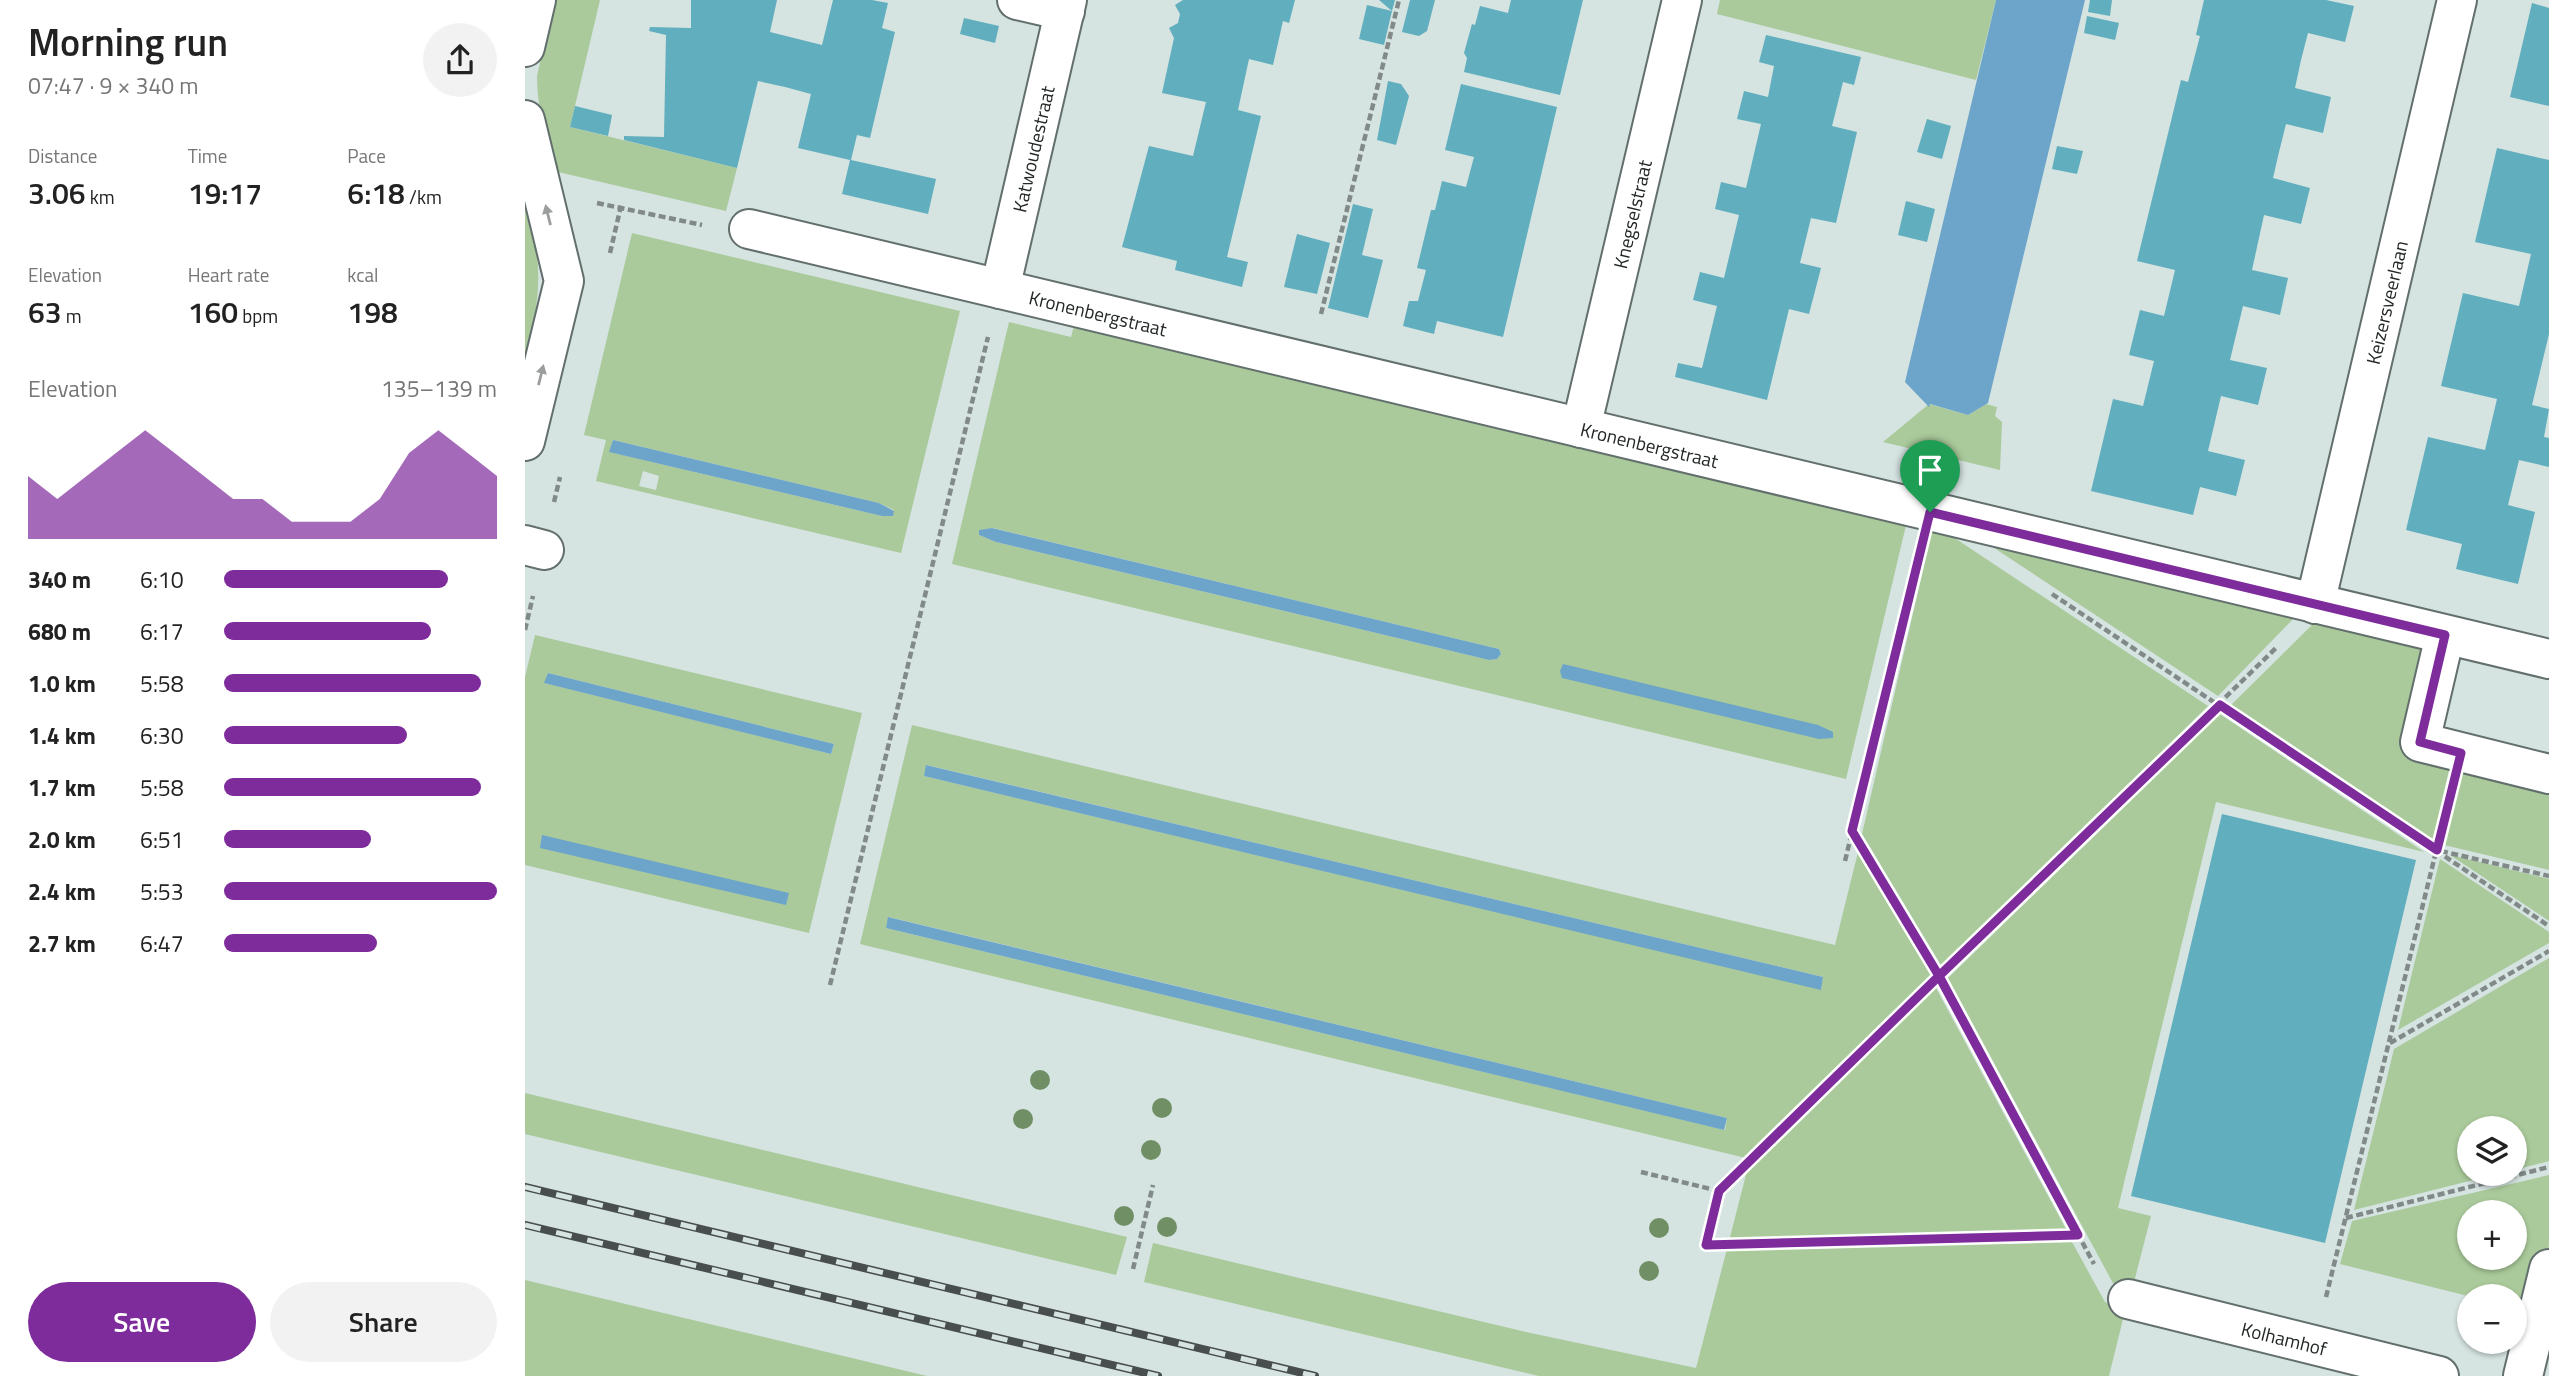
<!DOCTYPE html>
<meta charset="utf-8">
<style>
body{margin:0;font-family:"Titillium Web",sans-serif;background:#f2f2f2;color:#222;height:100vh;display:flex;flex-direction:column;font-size:26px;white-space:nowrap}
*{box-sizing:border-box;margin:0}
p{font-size:23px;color:#767676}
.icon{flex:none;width:38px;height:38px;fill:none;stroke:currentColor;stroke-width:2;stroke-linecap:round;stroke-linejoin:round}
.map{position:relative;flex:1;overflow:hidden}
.drawer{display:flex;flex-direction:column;background:#fff;width:525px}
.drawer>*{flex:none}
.controls{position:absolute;left:1932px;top:1116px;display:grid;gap:14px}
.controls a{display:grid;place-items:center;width:70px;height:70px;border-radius:50%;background:#fff;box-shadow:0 2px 5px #0004;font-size:35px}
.pin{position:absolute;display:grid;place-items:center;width:60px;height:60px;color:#fff;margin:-72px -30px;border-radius:50% 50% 50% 0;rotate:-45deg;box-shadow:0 0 7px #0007}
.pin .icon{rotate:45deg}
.round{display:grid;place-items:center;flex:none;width:74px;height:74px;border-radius:37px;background:#f2f2f2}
.summary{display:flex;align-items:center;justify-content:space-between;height:119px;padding:0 28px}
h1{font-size:38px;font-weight:600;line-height:52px}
.figures{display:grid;grid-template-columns:repeat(3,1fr);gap:10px;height:119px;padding:7px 28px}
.figures div{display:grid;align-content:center}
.figures b{font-size:30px;font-weight:600}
.figures small{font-size:19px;font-weight:400}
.figures p{font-size:19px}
.chart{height:196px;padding:14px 28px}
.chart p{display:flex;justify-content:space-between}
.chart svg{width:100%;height:126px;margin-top:7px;fill:#7e2c9c;opacity:.7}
.primary-button{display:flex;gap:14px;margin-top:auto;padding:14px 28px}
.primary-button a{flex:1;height:80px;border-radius:42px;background:#7e2c9c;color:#fff;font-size:28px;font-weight:600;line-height:80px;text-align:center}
.primary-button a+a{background:#f2f2f2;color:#222}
ul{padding:0 28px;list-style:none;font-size:23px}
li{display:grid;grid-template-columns:112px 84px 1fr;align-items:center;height:52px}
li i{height:18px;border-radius:9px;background:#7e2c9c}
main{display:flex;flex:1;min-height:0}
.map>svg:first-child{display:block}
.green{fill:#aaca9b;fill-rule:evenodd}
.water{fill:#6da5ca}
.building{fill:#60aebe}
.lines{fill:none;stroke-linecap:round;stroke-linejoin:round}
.minor-casing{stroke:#626f6d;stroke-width:42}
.path{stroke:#818a89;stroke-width:4.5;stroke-dasharray:7 3.5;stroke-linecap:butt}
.minor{stroke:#fff;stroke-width:38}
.rail-casing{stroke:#484e4d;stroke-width:8}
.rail{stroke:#d5e3e1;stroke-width:5;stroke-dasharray:16;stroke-linecap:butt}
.tree{fill:#718f65}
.oneway{fill:#9c9e9e}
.route-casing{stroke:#fff;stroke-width:14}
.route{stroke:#7e2c9c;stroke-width:9}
.labels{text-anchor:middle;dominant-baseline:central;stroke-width:5;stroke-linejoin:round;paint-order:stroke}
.street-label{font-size:19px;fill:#232827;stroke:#d5e3e1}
</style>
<main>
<section class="drawer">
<div class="summary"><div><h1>Morning run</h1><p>07:47 · 9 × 340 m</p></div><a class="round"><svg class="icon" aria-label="share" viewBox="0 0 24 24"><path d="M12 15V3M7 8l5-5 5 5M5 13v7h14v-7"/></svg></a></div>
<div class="figures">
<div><p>Distance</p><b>3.06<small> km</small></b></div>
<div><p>Time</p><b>19:17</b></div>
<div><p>Pace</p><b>6:18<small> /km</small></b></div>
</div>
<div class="figures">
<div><p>Elevation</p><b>63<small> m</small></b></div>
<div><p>Heart rate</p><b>160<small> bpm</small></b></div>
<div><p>kcal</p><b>198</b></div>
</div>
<div class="chart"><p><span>Elevation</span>135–139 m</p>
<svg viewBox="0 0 160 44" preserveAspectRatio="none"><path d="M0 44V22L10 30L20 22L30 14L40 6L50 14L60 22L70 30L80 30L90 38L100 38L110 38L120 30L130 14L140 6L150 14L160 22V44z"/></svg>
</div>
<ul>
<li><b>340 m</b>6:10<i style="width:82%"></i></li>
<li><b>680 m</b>6:17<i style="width:76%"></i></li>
<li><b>1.0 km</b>5:58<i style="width:94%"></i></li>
<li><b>1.4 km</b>6:30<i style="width:67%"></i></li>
<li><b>1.7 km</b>5:58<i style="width:94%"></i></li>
<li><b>2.0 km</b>6:51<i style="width:54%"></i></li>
<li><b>2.4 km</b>5:53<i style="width:100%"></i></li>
<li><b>2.7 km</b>6:47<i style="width:56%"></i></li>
</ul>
<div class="primary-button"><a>Save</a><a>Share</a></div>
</section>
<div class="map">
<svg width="2024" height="1376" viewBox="0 0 2024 1376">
<rect width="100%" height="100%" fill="#d5e3e1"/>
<g class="green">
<path d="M29,0H75L45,127L212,168L201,211L33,172C21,142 12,109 12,76Z"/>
<polygon points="1195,0 1471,0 1451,80 1192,14"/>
<path d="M0,206C21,265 14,303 0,362Z"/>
<path d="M107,233L435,311L376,553L71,481L81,440L59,435ZM88,440L354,503L369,510L357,516L85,452ZM118,471L134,476L131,490L114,486Z"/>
<path d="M484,322L546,337L550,322L1382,521L1321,779L427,564ZM468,528L974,649L976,654L972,659L964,660L471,542L454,535L455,530Z"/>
<polygon points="1404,404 1443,415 1461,404 1472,407 1470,416 1477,422 1475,470 1358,442"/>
<polygon points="1408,527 1416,529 1683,706 1417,967 1337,834"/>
<polygon points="1445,532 1776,611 1693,696"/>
<polygon points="1794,618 1910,646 1886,746 1927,757 1908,840 1706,705"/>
<path d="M10,635L337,713L284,933L0,865V677ZM23,673L309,744V745L306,754L20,683Z"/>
<polygon points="1695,714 1899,852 1691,802 1593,1208 1626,1216 1607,1290 1589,1285 1423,978"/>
<path d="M387,725L1310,945L1333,852L1407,976L1228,1150L1226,1158L1234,1156L1411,988L1541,1229L1204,1241L1225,1159L335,944ZM402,765L1298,977L1296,989L399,776ZM364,917L1202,1118L1200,1130L361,928Z"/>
<polygon points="1939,759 2024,779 2024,870 1919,845"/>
<polygon points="1926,855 2024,879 2024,921 1925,855"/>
<polygon points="1915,859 2024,932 2024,943 1873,1030"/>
<polygon points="2024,958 2024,1161 1990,1170 1990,1129 1944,1129 1944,1174 1972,1174 1829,1210 1869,1049"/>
<polygon points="0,1093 602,1237 591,1275 0,1134"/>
<path d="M2024,1175V1246L2007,1312L1990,1307V1297H1947L1815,1264L1827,1221ZM1944,1213H1990V1258H1944Z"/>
<polygon points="1547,1242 1580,1302 1600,1311 1584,1376 1014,1376 619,1282 628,1243 1001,1332 1171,1368 1202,1249"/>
<polygon points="0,1280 402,1376 0,1376"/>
</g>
<g class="water">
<polygon points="1471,0 1560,0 1463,403 1443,415 1405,404 1404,407 1380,382"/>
<polygon points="88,440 354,503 369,511 368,516 357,516 84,452"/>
<polygon points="467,528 974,649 976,654 972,659 964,660 471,542 454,535 454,530"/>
<polygon points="1038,664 1293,725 1308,732 1308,738 1294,739 1037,678 1035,671"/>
<polygon points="23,673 309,744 306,754 19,683"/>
<polygon points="401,765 1298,977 1296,990 399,776"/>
<polygon points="17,835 264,893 261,905 15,848"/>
<polygon points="363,917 1202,1118 1199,1130 361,928"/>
</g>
<g class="building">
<polygon points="166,0 252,0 245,32 297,45 308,0 347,0 363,3 357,28 370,32 345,138 332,135 326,160 411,179 403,214 317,194 325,160 273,148 286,94 260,87 233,81 212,168 99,140 99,136 139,137 141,35 124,31 125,27 166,28"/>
<polygon points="658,0 770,0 764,23 758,21 748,65 724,59 713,110 736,116 702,257 723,262 717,287 650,270 652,261 597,247 624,146 668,156 681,102 637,93 649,38 644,28 653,23 655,14 650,5"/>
<polygon points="854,0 870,0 867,11"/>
<polygon points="885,0 910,0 902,31 894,36 877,32"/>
<polygon points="986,0 1058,0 1035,95 939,72 942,58 939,53 947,24 950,25 955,6 983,13"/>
<polygon points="1565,0 1587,0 1585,16 1563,12"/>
<polygon points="1679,0 1801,0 1829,6 1820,42 1783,33 1776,60 1770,88 1806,97 1798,133 1761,124 1754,152 1748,178 1785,188 1776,224 1739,215 1727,270 1763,278 1755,315 1718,306 1705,360 1742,368 1733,405 1696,396 1683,451 1720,460 1711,496 1675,487 1668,515 1566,491 1588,399 1618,406 1629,361 1604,355 1615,310 1639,316 1650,270 1612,261 1656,80 1663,82 1675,36 1671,35"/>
<polygon points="2007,3 2024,8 2024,106 1985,97"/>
<polygon points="842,5 867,11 859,45 834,39"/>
<polygon points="1562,16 1594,23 1590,40 1559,33"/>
<polygon points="439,18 474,26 470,43 435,34"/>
<polygon points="1241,35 1336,57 1329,85 1318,82 1307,126 1332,132 1311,223 1286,218 1275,263 1296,268 1284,314 1264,309 1242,400 1150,377 1153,363 1177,368 1192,306 1168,300 1175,272 1199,278 1214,215 1190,209 1196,182 1221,188 1236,124 1212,119 1219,91 1243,97 1249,66 1234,62"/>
<polygon points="863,81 876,84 884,96 871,145 852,140"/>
<polygon points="936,84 1032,107 978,337 912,321 909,334 878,326 884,301 893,301 901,270 892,268 906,210 910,210 917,181 941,187 949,157 920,150"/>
<polygon points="50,106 87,115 83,136 45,127"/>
<polygon points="1402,119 1426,126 1417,159 1392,152"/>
<polygon points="1532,146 1558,151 1552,174 1527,169"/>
<polygon points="1972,148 2024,160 2024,334 2007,405 2024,409 2019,437 2024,438 2024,467 1994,460 1983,505 2010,512 1993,584 1931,569 1937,544 1881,530 1903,437 1960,450 1972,399 1916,386 1938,293 1994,306 2006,254 1950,242"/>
<polygon points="1381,201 1410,209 1402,242 1373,235"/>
<polygon points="828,204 848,209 837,255 858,260 843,318 803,308"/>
<polygon points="772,234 805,243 792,294 759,287"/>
<polygon points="1697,814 1891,860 1800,1243 1606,1196"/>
</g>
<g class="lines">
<g class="minor-casing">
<g id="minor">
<polyline points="492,0 540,11"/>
<polyline points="0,47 11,0"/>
<polyline points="0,120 39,281 0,441"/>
<path id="s1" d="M224,229L2024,659"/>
<path id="s2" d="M475,289L542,0"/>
<path id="s3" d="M1056,428L1157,0"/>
<polyline points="0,545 19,550"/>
<path id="s4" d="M1790,604L1932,0"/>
<polyline points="1920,635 1895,742 2024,774"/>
<path id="s5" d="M1603,1299L1914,1376"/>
<polyline points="1998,1376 2024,1269"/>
</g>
</g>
<g class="path">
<polyline points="72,203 177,225"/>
<polyline points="85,253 96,206"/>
<polyline points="796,314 874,0"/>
<polyline points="29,502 35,477"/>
<polyline points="1527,594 2024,926"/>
<polyline points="0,630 8,596"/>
<polyline points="1327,830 1414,976 1569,1264"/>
<polyline points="1916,851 2024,876"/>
<polyline points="1320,861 1393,560"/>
<polyline points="305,985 463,337"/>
<polyline points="1865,1043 2024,951"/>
<polyline points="1116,1172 1194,1191 1753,646"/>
<polyline points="1194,1191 1181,1245 1553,1235"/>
<polyline points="1821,1218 2024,1167"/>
<polyline points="608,1269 628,1185"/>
<polyline points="1801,1297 1924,799"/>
</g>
<use href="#minor" class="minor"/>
<g class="rail-casing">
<g id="rail">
<polyline points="0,1187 790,1376"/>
<polyline points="0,1225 633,1376"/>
</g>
</g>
<use href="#rail" class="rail"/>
</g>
<g class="tree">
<circle cx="515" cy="1080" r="10"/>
<circle cx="637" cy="1108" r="10"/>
<circle cx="498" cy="1119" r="10"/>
<circle cx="626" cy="1150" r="10"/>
<circle cx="599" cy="1216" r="10"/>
<circle cx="642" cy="1227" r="10"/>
<circle cx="1134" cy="1228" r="10"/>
<circle cx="1124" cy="1271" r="10"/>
</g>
<defs><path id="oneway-solid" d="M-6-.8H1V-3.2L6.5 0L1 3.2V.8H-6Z" transform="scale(1.75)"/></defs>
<g class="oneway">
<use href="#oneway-solid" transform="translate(23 215) rotate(-104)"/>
<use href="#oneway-solid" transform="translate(16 375) rotate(-76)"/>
</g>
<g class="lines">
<g class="route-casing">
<polyline id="route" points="1405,512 1327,831 1414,976 1194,1191 1181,1245 1553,1235 1414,976 1695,705 1912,850 1936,753 1895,742 1920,635 1405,512"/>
</g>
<use href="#route" class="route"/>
</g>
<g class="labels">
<g class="street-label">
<text stroke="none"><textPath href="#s2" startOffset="144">Katwoudestraat</textPath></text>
<text stroke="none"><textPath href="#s3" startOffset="220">Knegselstraat</textPath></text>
<text stroke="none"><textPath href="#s4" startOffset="310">Keizersveerlaan</textPath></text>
<text stroke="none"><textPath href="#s1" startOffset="359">Kronenbergstraat</textPath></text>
<text stroke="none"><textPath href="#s1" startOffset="926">Kronenbergstraat</textPath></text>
<text stroke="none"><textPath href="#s5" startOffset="161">Kolhamhof</textPath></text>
</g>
</g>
</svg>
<div class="controls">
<a><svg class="icon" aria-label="layers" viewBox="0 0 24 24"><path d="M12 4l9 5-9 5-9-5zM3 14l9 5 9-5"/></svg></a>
<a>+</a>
<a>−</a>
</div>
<div class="pin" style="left:1405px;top:512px;background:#1e9e55"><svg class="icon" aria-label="arrive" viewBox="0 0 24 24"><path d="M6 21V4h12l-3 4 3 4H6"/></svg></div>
</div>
</main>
